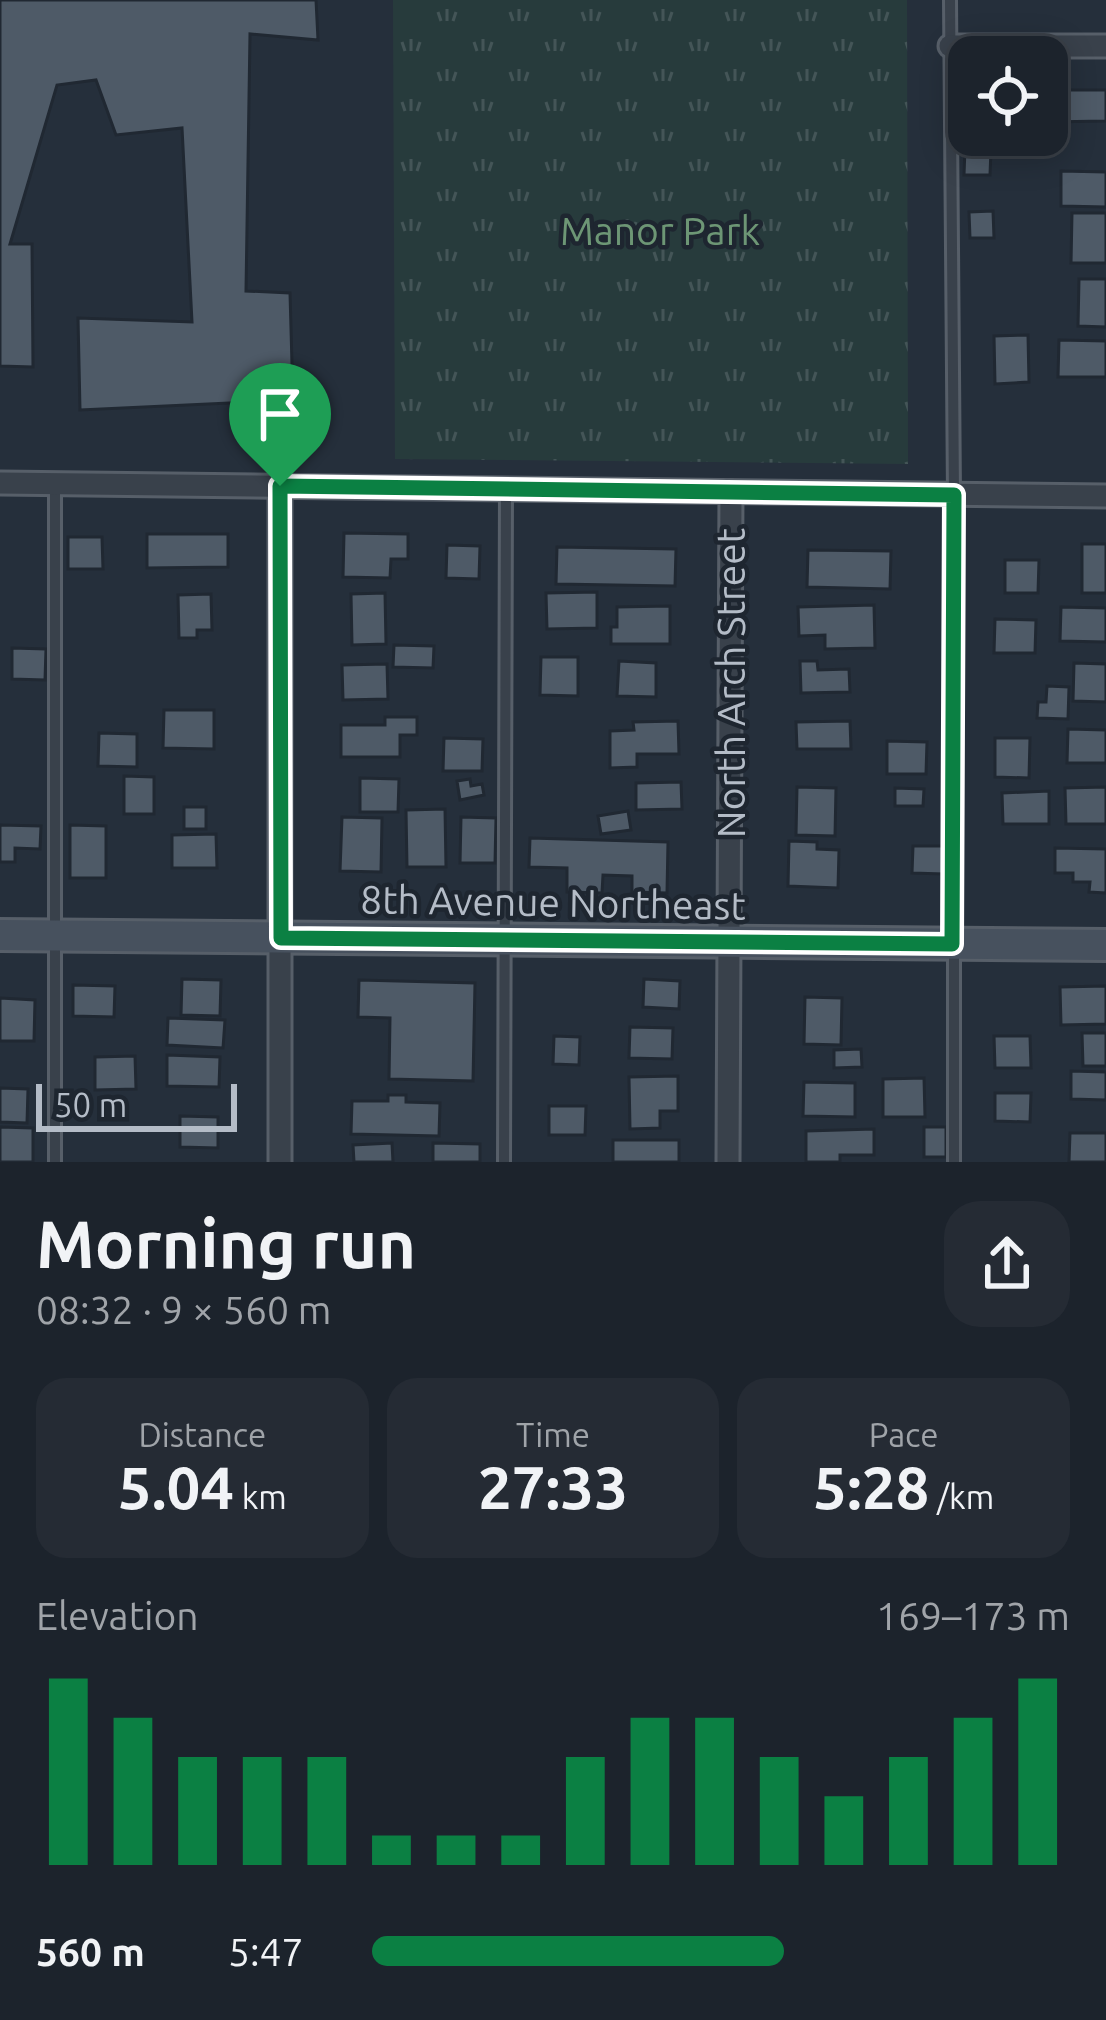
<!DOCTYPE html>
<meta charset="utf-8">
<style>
body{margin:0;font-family:Ubuntu,sans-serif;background:#252b34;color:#f1f3f6;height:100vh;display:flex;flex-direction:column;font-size:45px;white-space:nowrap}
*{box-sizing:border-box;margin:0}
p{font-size:39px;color:#a0a4a9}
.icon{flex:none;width:66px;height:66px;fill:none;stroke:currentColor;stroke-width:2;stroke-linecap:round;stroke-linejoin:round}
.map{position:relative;height:1162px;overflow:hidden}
.panel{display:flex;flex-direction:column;background:#1c232c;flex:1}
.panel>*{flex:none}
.buttons{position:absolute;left:948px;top:36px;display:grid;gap:24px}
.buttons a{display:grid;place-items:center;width:120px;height:120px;border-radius:24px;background:#1c232c;box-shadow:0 6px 30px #0003,0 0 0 3px #3a4048;font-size:60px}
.scale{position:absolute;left:36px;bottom:30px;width:201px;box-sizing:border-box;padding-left:12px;border:6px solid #b4bcc7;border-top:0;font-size:33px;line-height:42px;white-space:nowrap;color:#b4bcc7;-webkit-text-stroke:9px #1e2630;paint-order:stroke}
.pin{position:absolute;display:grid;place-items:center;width:102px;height:102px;color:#fff;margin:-123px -51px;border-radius:50% 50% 50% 0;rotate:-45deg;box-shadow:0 0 12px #0007}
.pin .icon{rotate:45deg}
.round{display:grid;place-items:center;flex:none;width:126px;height:126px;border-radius:36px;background:#252b34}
.summary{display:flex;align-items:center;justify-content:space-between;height:204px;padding:0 36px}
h1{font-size:66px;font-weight:600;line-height:90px}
.metrics{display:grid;grid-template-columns:repeat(3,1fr);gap:18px;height:204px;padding:12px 36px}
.metrics div{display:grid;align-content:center;border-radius:30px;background:#252b34;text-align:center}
.metrics b{font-size:60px;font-weight:600}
.metrics small{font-size:33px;font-weight:400}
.metrics p{font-size:33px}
.chart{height:336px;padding:24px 36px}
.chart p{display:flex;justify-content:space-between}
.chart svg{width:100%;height:216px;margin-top:12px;stroke:#0b8043;stroke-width:6}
ul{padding:0 36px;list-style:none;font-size:39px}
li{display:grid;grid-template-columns:192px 144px 1fr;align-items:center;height:90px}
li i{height:30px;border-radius:15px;background:#0b8043}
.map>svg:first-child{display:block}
.park{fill:url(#park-tufts)}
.building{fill:#4e5a67;stroke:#202832;stroke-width:3}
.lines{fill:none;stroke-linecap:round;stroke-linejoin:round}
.lane-casing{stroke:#575f69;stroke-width:16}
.street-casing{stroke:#575f69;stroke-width:27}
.secondary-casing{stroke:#575f69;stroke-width:36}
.lane{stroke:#39414b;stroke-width:10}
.street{stroke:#39414b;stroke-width:21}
.secondary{stroke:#47515e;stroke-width:30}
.route-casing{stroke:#fff;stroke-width:24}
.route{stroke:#0b8043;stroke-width:15}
.labels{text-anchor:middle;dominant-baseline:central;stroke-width:9;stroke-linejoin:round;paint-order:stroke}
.park-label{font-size:39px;fill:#6d9675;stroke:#1e2630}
.street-label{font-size:39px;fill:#b4bcc7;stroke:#1e2630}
</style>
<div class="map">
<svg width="1106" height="1162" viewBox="0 0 1106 1162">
<defs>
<pattern id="park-tufts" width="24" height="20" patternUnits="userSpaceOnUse" patternTransform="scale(3)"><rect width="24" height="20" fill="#273b3c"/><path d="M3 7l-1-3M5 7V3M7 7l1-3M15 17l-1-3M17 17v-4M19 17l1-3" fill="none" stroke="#445557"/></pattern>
</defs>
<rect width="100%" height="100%" fill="#252f3b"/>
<polygon class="park" points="393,0 907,0 908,464 395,459"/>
<g class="building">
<polygon points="0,0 316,0 318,40 250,34 246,291 290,293 293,400 80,410 78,318 192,322 182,128 116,135 96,80 57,85 10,244 32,244 33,367 0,366"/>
<polygon points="1047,90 1106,90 1106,121 1047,122"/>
<polygon points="965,148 991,149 990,175 964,175"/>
<polygon points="1061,171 1106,172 1106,207 1061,206"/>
<polygon points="993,211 994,238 970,238 969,212"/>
<polygon points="1072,213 1106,213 1106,263 1071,263"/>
<polygon points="1079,279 1106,279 1106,327 1078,326"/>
<polygon points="1028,335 1029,382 995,384 994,336"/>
<polygon points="1059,340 1106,341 1106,377 1058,377"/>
<polygon points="344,533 408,534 408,559 391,559 390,578 343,577"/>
<polygon points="147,534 228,534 228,567 147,568"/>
<polygon points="68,537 102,537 103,569 68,569"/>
<rect x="1082" y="544" width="24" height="49"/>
<polygon points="447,545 480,546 479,579 446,578"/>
<polygon points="557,547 676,549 675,586 556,584"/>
<polygon points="808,550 891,551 890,589 807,587"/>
<polygon points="1005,560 1039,560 1038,593 1005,593"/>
<polygon points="597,592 597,628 547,629 546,593"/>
<polygon points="385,593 386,644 352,645 351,594"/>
<polygon points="211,594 212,630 197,630 197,638 179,638 178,595"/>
<polygon points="874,605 875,648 825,649 825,635 799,636 798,607"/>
<polygon points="670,606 670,644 611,644 611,627 617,627 617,607"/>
<polygon points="1061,607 1106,608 1106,642 1060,641"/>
<polygon points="995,619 1036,620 1035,653 994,653"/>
<polygon points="394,645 434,646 433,668 393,667"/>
<polygon points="12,648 46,649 45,680 12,679"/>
<polygon points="541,657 578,657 578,696 540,695"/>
<polygon points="619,661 656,663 656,697 617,696"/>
<polygon points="800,661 817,661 818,670 849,669 850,692 801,693"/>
<polygon points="1074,663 1106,664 1106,702 1073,701"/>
<polygon points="387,664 388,699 343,700 342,665"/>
<polygon points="1047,686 1069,687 1068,719 1037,718 1038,702 1046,702"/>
<polygon points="164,710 214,710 214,749 163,748"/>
<polygon points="385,717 417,717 417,735 400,735 400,757 341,757 341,725 385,725"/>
<polygon points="678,721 679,754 637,754 637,767 610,768 610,731 634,730 633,722"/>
<polygon points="850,721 851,749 797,749 796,722"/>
<polygon points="1068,729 1106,730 1106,763 1067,763"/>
<polygon points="99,733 137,734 137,767 98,766"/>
<polygon points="444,738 483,739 482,771 443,771"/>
<polygon points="995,738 1030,738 1029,778 995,777"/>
<polygon points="887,741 927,742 926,774 887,774"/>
<polygon points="124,776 154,777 154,814 124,814"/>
<polygon points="360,778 399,779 398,812 360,812"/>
<polygon points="470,779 471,786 482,784 484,795 460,800 457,781"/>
<polygon points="681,782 682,809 636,810 636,783"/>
<polygon points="797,787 836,788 835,836 796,835"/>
<polygon points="1106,787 1106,824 1066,824 1065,788"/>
<polygon points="895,788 924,789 923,806 895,806"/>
<polygon points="1049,791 1049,824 1003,824 1002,793"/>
<rect x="184" y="807" width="22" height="22"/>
<polygon points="445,809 446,867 407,867 406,810"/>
<polygon points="628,811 631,830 601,834 598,816"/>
<polygon points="342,817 382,818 381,872 340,871"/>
<polygon points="461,817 496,818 495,863 460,863"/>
<polygon points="0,825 41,826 40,849 15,848 15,862 0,862"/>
<polygon points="70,825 106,826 106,878 70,878"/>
<polygon points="216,834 217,868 172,868 172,835"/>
<polygon points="530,838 668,842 667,893 632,892 632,876 603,875 602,893 567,892 567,868 529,867"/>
<polygon points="789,841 817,842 817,849 839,850 838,888 788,886"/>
<polygon points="913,846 944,846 944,874 912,873"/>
<polygon points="1055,848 1106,849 1106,893 1089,892 1090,882 1073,882 1073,873 1055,873"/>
<polygon points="182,979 221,980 220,1016 181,1015"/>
<polygon points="644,979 680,981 679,1009 643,1007"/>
<polygon points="359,980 475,983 473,1081 389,1079 390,1018 358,1017"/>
<polygon points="73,985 115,986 114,1017 73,1016"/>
<polygon points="1106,986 1106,1024 1061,1025 1060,987"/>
<polygon points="805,997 842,998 841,1045 804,1044"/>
<polygon points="0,998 35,1000 34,1041 0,1041"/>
<polygon points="168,1018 225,1020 223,1048 167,1045"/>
<polygon points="630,1027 673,1028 672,1059 629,1058"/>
<polygon points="1082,1033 1106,1033 1106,1066 1083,1066"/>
<polygon points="554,1036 580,1037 579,1065 553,1064"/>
<polygon points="994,1036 1030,1036 1031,1068 995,1068"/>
<polygon points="861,1049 862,1067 834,1068 834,1050"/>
<polygon points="167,1055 220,1057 219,1087 167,1086"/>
<polygon points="135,1056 136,1089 95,1090 95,1057"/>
<polygon points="1071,1071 1106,1072 1106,1100 1071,1099"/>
<polygon points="678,1076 678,1111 660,1111 660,1128 630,1129 629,1077"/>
<polygon points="924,1078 925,1117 883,1117 883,1079"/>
<polygon points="804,1082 855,1083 855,1117 803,1116"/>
<polygon points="0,1088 28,1089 27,1123 0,1122"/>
<polygon points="995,1093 1031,1093 1030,1122 995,1121"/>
<polygon points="388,1095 406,1095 406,1102 440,1103 439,1136 351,1134 352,1101 388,1101"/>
<polygon points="549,1106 586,1106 585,1135 549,1135"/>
<polygon points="180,1116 218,1117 218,1148 180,1147"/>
<polygon points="0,1127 33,1128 33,1162 0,1162"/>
<rect x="924" y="1127" width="22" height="30"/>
<polygon points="874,1129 874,1155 840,1155 840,1162 806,1162 806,1131"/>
<polygon points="1070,1133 1106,1133 1106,1162 1069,1162"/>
<rect x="613" y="1140" width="66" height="22"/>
<polygon points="392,1143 393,1162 354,1162 353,1145"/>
<polygon points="433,1143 480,1144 480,1162 433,1162"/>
</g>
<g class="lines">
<g class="lane-casing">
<g id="lane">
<polyline points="950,0 954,495 954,1162"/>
<polyline points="55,484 55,1162"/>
<polyline points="504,1162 506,489"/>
</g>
</g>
<g class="street-casing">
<g id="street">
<polyline points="950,46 1106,46"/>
<polyline points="0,483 1106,496"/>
<polyline points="280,1162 280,486"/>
<polyline points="728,1162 731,492"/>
</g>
</g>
<g class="secondary-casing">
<polyline id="secondary" points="0,935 1106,945"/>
</g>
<use href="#lane" class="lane"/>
<use href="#street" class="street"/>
<use href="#secondary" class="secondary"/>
</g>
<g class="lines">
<g class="route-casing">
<polygon id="route" points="280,486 954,495 952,944 281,938"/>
</g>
<use href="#route" class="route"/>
</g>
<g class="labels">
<g class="park-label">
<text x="660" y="230">Manor Park</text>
</g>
<g class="street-label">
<text transform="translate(730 683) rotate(-90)">North Arch Street</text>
<text transform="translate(553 902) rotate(1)">8th Avenue Northeast</text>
</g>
</g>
</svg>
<div class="buttons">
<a><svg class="icon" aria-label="locate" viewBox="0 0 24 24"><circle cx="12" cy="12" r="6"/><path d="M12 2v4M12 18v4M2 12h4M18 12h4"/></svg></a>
</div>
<div class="scale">50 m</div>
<div class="pin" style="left:280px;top:486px;background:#1e9e55"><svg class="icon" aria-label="arrive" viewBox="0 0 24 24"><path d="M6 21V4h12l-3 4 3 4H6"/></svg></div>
</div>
<section class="panel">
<div class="summary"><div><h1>Morning run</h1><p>08:32 · 9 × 560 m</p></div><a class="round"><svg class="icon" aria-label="share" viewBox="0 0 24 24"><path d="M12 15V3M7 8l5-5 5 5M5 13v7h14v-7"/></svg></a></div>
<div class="metrics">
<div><p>Distance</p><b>5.04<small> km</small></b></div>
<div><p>Time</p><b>27:33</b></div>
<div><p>Pace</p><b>5:28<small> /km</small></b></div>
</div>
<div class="chart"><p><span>Elevation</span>169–173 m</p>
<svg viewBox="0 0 160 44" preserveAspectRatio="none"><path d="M5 44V6M15 44V14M25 44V22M35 44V22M45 44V22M55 44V38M65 44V38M75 44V38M85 44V22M95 44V14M105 44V14M115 44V22M125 44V30M135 44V22M145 44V14M155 44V6"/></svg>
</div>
<ul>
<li><b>560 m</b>5:47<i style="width:59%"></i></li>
</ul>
</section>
